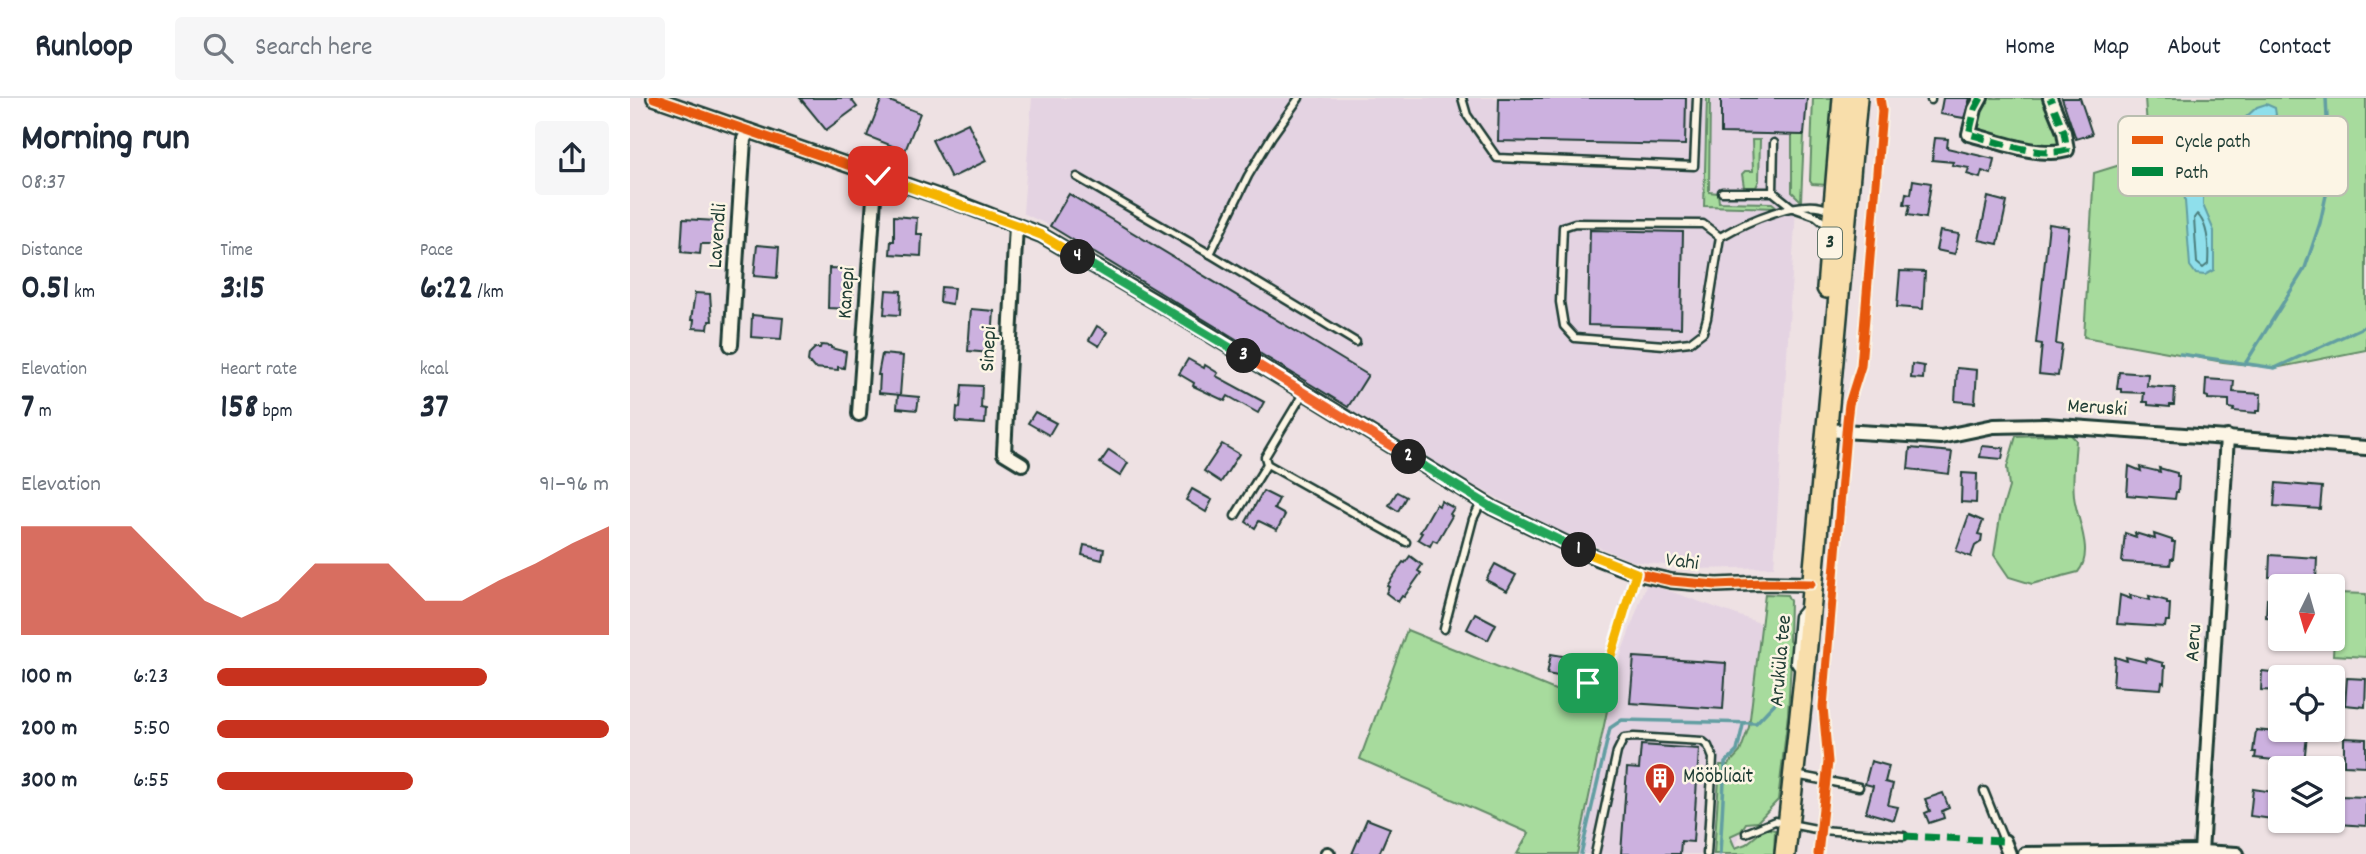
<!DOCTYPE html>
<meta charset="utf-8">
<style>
body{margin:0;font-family:Dekko,sans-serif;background:#f6f6f7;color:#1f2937;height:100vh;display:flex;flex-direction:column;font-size:26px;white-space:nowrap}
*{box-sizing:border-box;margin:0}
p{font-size:23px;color:#747a83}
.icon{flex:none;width:38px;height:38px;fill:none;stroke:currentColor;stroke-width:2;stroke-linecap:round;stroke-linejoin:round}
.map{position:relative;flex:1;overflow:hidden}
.details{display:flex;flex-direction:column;background:#fff;width:630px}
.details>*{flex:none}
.needle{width:46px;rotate:185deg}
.tools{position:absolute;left:1638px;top:476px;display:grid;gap:14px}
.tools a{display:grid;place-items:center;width:77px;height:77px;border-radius:7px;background:#fff;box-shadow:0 2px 5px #0004;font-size:35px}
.pin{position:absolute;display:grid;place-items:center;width:60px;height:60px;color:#fff;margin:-30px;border-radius:14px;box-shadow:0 4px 10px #0006}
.km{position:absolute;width:35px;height:35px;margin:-18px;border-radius:50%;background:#222;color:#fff;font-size:19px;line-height:35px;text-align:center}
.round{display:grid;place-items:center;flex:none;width:74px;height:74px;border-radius:7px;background:#f6f6f7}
.summary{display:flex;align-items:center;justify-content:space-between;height:119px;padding:0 21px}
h1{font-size:38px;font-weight:700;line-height:52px}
.metrics{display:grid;grid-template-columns:repeat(3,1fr);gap:10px;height:119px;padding:7px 21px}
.metrics div{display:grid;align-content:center}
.metrics b{font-size:35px;font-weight:700}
.metrics small{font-size:19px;font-weight:400}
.metrics p{font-size:19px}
.chart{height:196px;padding:14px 21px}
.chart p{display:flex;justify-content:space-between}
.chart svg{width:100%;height:126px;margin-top:7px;fill:#c8321e;opacity:.7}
ul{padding:0 21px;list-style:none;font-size:23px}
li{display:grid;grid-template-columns:112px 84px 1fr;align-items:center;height:52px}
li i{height:18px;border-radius:9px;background:#c8321e}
header{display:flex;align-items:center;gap:42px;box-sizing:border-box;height:98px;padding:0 35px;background:#fff;border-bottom:2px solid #e0e1e3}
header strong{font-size:33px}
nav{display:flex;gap:38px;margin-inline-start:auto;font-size:24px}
.search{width:490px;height:63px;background:#f6f6f7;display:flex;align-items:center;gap:18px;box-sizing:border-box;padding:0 24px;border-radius:7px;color:#747a83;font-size:26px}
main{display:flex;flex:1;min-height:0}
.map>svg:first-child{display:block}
.built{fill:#e4d3e2}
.green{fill:#a7db9d;stroke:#638c68;stroke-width:2}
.water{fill:#8fdfeb;stroke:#629ea2;stroke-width:2}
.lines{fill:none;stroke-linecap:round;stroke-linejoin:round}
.shore{stroke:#4c7e7d;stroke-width:2}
.stream{stroke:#629ea2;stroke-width:3.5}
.building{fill:#ccb1df;stroke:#1f3d34;stroke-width:2}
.service-casing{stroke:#1f3d34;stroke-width:11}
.minor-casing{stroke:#1f3d34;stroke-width:18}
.trunk-casing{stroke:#1f3d34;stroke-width:24}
.service{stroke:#fcf5e5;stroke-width:6}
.minor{stroke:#fcf5e5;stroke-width:12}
.trunk{stroke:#f8deab;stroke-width:19}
.quiet{stroke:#00873e;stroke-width:7;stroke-dasharray:14 7;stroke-linecap:butt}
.cycleway-casing{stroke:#fcf5e5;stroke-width:13}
.cycleway{stroke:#e8590c;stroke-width:9}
.split-1-casing{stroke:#fff;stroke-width:14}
.split-2-casing{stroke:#fff;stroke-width:14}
.split-3-casing{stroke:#fff;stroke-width:14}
.split-4-casing{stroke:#fff;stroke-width:14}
.split-5-casing{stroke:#fff;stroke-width:14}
.split-1{stroke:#f5b400;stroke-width:9}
.split-2{stroke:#22a559;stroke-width:9}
.split-3{stroke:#f0652b;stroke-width:9}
.split-4{stroke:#22a559;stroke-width:9}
.split-5{stroke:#f5b400;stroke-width:9}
.labels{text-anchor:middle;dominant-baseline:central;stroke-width:5;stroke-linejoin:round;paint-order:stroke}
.shield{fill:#fcf5e5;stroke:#617469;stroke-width:2}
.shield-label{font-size:19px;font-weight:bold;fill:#1f3d34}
.street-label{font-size:21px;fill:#1f3d34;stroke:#fcf5e5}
.poi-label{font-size:21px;fill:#1f3d34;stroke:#fcf5e5;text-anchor:start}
.key{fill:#fcf5e5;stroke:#babeb0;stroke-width:2}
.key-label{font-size:19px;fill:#1f3d34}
</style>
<header>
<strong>Runloop</strong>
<div class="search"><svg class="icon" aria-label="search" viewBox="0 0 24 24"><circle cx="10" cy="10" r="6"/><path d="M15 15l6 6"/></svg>Search here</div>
<nav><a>Home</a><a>Map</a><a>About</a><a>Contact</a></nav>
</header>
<main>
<section class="details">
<div class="summary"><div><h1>Morning run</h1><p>08:37</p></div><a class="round"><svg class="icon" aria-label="share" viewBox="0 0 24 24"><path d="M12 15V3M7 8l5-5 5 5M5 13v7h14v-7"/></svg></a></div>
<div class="metrics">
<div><p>Distance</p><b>0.51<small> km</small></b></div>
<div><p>Time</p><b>3:15</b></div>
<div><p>Pace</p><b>6:22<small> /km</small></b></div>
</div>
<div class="metrics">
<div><p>Elevation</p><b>7<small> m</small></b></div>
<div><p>Heart rate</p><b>158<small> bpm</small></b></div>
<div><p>kcal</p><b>37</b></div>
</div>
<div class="chart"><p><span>Elevation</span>91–96 m</p>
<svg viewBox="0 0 160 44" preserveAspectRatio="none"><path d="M0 44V6L10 6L20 6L30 6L40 19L50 32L60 38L70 32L80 19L90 19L100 19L110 32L120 32L130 25L140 19L150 12L160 6V44z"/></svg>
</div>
<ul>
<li><b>100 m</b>6:23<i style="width:69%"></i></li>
<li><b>200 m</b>5:50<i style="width:100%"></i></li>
<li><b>300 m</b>6:55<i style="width:50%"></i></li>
</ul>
</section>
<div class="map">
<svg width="1736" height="756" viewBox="0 0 1736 756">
<rect width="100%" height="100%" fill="#eee1e3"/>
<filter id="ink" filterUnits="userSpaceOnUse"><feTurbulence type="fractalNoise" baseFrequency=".0143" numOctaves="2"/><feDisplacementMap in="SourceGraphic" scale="14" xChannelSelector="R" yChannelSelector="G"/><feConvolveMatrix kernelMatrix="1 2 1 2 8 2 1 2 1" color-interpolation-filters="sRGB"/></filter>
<g filter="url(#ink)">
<g class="built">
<polygon points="402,0 1177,0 1166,110 1144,469 1067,471 1002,463 930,433 843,387 420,128 393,115"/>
<polygon points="1017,485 1135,527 1106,756 946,756 992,553"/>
</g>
<g class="green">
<polygon points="1077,0 1080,0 1079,94 1088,95 1089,104 1142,105 1148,110 1074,108"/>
<polygon points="1183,0 1207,0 1197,87 1182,86 1180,83"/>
<path d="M1354,0H1416L1434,44C1419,57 1365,37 1347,32L1350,8Z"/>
<polygon points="1515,0 1736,0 1736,252 1645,270 1593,264 1454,239 1464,75 1519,58"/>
<polygon points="1162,36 1174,37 1171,103 1162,94"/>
<polygon points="1122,42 1130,42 1129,83 1126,89 1114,89 1112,76 1115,73 1123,73"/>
<path d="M1440,336L1446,342C1445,360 1442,380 1444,398C1446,420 1465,454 1448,474L1402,486L1379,479L1364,457L1370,419L1379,389L1377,369L1386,338Z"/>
<polygon points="1707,495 1736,496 1736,559 1703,557"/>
<polygon points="1135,496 1157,497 1160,503 1159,543 1162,545 1158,616 1148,702 1127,724 1116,725 1111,733 1100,738 1105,750 1116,746 1136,730 1145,732 1144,756 1084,756 1090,667 1098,667 1110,654 1119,629"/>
<polygon points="777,532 977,613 947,756 887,756 899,735 730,661"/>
</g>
<polygon class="water" points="1636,6 1645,10 1646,17 1584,74 1573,92 1573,107 1584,133 1584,172 1575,177 1566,176 1560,168 1553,77 1627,9"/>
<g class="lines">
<path class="shore" d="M1567,116C1579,127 1579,150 1578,166L1573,170L1567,165L1564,120Z"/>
<g class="stream">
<polyline points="1550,256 1645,270 1736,228"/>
<polyline points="1615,266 1675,170 1690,125 1700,79 1696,0"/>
<polyline points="951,756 980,630 992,622 1126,625 1146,604"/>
<polyline points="1090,756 1095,665 1107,653 1113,627"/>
</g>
</g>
<g class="building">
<polygon points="170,0 220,0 227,9 196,32"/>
<polygon points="252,0 290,15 275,53 237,38"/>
<polygon points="869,0 1056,0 1055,47 868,43"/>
<polygon points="1091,0 1177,0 1174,37 1091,35"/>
<polygon points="1313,0 1340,0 1334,20 1310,16"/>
<polygon points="1432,0 1450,0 1462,36 1446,41"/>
<polygon points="338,25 356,63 321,80 302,42"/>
<polygon points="1305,40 1318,41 1317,50 1364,61 1361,76 1352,73 1350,80 1337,76 1339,70 1322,67 1323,64 1302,62"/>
<polygon points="1283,82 1301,85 1296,120 1278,117 1280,107 1274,106 1276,95 1281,96"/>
<polygon points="439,96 738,277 718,309 420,128"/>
<polygon points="1358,99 1377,104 1368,146 1349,142"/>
<polygon points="264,118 287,120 286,136 292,136 291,158 260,156 261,143 264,143"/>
<polygon points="53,121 86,123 85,146 71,146 70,156 51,154"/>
<polygon points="1419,126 1439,129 1426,246 1432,247 1428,278 1409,276 1412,246 1406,245"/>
<polygon points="960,132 1053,134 1051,230 958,227"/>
<polygon points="1310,133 1329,136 1325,156 1306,152"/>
<polygon points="127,147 149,149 147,180 124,178"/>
<polygon points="199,170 224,171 222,211 198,210"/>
<polygon points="1270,173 1295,174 1293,211 1267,209"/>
<polygon points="311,189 324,190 322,206 310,204"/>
<polygon points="256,192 271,193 270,217 254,216"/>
<polygon points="65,195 80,196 82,223 79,223 78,231 63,230 64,222 61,222"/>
<polygon points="341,211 364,213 361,255 338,253"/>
<polygon points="122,217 153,220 151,241 121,239"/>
<polygon points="467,228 477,234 469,248 459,242"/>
<polygon points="191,247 201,248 201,250 216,254 214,270 208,269 208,272 184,270 178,263 179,256 185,250 190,250"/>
<polygon points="252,256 273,258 270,297 249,295 250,277 248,277"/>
<polygon points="558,261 574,270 575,267 588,275 586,278 634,304 628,315 598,298 595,303 563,288 564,285 549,276"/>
<polygon points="1282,266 1294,268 1293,281 1281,280"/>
<polygon points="1327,270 1347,272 1345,305 1325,303"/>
<polygon points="1489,274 1518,276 1517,288 1545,290 1544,307 1540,307 1540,309 1518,307 1518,304 1513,304 1514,295 1491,294 1491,291 1487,291"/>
<polygon points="1576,281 1604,283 1603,294 1631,296 1630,313 1626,313 1626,315 1603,313 1604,311 1599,310 1599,302 1578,301 1578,299 1575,298"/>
<polygon points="332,287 352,288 351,310 356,311 355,326 326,324 327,309 330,310"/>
<polygon points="268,297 289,299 287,312 267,310"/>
<polygon points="405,314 426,325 419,337 398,325"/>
<polygon points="592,346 609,356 591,384 574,373"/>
<polygon points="1352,348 1374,350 1372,361 1350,359"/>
<polygon points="1280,350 1322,354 1319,376 1278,371"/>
<polygon points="479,352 498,365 490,378 470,365"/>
<polygon points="1499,368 1511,373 1510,369 1530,374 1529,370 1547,375 1547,378 1549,378 1548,394 1546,394 1545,401 1497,397"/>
<polygon points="1332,375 1347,376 1346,405 1331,404"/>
<polygon points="1646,385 1692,389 1690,411 1644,408"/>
<polygon points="562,391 582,402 576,414 556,402"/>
<polygon points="633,393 649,401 644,411 655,417 647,432 629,423 625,430 616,424"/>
<polygon points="767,394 776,399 768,413 759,407"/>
<polygon points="811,403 824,410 820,416 822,418 807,444 803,442 800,448 788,441 792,435 790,434 806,406 809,408"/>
<polygon points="1339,417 1353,423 1348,436 1352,437 1351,444 1345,448 1341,459 1326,453"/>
<polygon points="1495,435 1506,439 1505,435 1525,441 1524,436 1542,442 1542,444 1545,444 1543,461 1541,461 1540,467 1492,464"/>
<polygon points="454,447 474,451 472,462 452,457"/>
<polygon points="1640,457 1687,460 1686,483 1639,479"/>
<polygon points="780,458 792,467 788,473 791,475 774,499 772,498 768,504 756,495 759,489 757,488 773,464 775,465"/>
<polygon points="865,466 886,477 877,493 856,482"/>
<polygon points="1490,497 1501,501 1500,497 1520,502 1519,498 1537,503 1537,506 1540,506 1539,523 1536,523 1535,529 1487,526"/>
<polygon points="1637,501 1650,502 1650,520 1636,519"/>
<polygon points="845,515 866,526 858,542 837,531"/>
<polygon points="921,556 944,560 941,577 938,580 917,576"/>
<polygon points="1004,559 1096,565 1093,611 1000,605"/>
<polygon points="1485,559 1497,563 1496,559 1516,564 1515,560 1533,565 1533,568 1535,568 1534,585 1532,584 1531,591 1483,588"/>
<polygon points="1632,573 1650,575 1650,593 1631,592"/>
<polygon points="1717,580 1736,581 1735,609 1715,607"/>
<polygon points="1626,632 1677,637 1674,665 1625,660 1626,654 1623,654"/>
<polygon points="1714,640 1736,641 1736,668 1714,667"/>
<polygon points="1011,647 1069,651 1063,744 1051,743 1050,756 991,756 997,670 1009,671"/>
<polygon points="1241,663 1259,668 1255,684 1263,686 1258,707 1268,709 1264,722 1236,714 1243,688 1235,686"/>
<polygon points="1623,691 1650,695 1650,722 1620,718"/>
<polygon points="1313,695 1319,710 1312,713 1314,720 1299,725 1295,715 1300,713 1295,701"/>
<polygon points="1709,698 1736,699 1736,728 1709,726"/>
<polygon points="737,721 760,730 749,756 722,756"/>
</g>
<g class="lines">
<g class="service-casing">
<g id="service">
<polyline points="669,0 642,38 618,78 580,156 726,244"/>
<polyline points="832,0 837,17 867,60 1064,68 1067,0"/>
<polyline points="1301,2 1301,0"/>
<polyline points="447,79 580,156"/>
<polyline points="1092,94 1143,94 1163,110 1186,118 1198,128"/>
<polyline points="1143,94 1144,45"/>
<path d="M1090,139L1073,126L945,125L933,129L930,204L934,228L945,240L1034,247L1060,244L1073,234L1077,220L1090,139C1114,125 1173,97 1199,112"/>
<polyline points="674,294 635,359 637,366 776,444"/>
<polyline points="605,418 637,366"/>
<polyline points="814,531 843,421 852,403"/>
<polyline points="1170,573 1164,564 1168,518 1174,511"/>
<polyline points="943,582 972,588 1006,475"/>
<polyline points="1165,677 1229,689"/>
<polyline points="1354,693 1374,743"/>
<polyline points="1116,735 1145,723 1191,732 1274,738"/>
<polyline points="965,756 987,654 994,640 1004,639 1072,643 1078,648 1083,660 1077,756"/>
</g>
</g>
<g class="minor-casing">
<g id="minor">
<polyline points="24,0 336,108 411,137 548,217 863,410 962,458 1006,475 1041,483 1087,487 1133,485 1181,486"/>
<path d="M1351,0L1345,11L1339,36C1366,43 1410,60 1437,52L1434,34L1420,0"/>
<polyline points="386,127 374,355 392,366"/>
<polyline points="101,247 114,41 119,33"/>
<polyline points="229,316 245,86 248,78"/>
<polyline points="1196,332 1311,339 1364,328 1415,327 1736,350"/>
<polyline points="1374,743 1379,756"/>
<polyline points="1571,754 1597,339"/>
<polyline points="697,756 698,756"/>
<polyline points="1395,756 1571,754 1607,756"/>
</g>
</g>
<g class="trunk-casing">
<g id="trunk">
<polyline points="1197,190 1213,0"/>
<polyline points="1155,756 1174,580 1227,0"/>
</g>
</g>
<use href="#service" class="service"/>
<use href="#minor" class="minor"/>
<use href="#trunk" class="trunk"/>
<g class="quiet">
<path d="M1351,0L1345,11L1339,36C1366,43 1410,60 1437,52L1434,34L1420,0"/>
<polyline points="1274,738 1374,743"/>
</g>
<g class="cycleway-casing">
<g id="cycleway">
<polyline points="24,0 336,108 411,137 548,217 863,410 962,458 1006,475 1041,483 1087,487 1133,485 1181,486"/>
<polyline points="1188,756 1198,664 1193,609 1217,323 1219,306 1231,268 1252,13 1250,0"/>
</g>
</g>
<use href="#cycleway" class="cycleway"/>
</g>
</g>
<g class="lines" filter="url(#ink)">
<g class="split-1-casing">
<polyline id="split-1" points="949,452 1006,475 972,588 958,585"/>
</g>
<g class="split-2-casing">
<polyline id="split-2" points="779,359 863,410 949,452"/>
</g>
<g class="split-3-casing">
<polyline id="split-3" points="614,258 779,359"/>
</g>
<g class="split-4-casing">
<polyline id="split-4" points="448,159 614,258"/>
</g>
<g class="split-5-casing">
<polyline id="split-5" points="248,78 386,127 411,137 448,159"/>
</g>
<use href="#split-1" class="split-1"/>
<use href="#split-2" class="split-2"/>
<use href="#split-3" class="split-3"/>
<use href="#split-4" class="split-4"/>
<use href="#split-5" class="split-5"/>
</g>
<defs>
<g id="building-pin" transform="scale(1.575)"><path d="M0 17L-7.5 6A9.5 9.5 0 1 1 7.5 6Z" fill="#c8321e" stroke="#fcf5e5"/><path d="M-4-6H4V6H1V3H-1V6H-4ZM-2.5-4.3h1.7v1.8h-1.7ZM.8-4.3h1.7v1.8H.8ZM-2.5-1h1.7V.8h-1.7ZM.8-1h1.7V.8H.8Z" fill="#fff"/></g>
</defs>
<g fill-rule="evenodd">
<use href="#building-pin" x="1030" y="680"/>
</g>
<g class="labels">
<rect class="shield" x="1188" y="129.5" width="24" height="31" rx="5"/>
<g class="shield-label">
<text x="1200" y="145">3</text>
</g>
<g class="street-label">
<text transform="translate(89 138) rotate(-86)">Lavendli</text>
<text transform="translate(218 195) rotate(-86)">Kanepi</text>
<text transform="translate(360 251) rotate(-87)">Sinepi</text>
<text transform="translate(1467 311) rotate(4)">Meruski</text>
<text transform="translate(1052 465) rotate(7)">Vahi</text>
<text transform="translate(1565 545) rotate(-86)">Aeru</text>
<text transform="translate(1152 563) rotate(-85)">Aruküla tee</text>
</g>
<g class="poi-label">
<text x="1053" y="680">Mööbliait</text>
</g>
</g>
<rect x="1488" y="18" width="230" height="80" rx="10" class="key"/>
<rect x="1502" y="38" width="31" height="8" fill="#e8590c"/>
<rect x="1502" y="69" width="31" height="9" fill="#00873e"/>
<g class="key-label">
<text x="1545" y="49">Cycle path</text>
<text x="1545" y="80">Path</text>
</g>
</svg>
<div class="tools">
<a><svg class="needle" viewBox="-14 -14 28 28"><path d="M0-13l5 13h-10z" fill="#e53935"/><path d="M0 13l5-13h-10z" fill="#747a83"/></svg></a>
<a><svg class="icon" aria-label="locate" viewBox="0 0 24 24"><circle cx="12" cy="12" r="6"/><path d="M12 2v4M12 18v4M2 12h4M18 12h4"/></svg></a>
<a><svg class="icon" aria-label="layers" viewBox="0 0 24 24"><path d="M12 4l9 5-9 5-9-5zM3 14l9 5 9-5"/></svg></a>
</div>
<div class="pin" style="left:958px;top:585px;background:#1e9e55"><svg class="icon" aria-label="arrive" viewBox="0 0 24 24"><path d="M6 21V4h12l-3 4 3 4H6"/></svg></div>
<div class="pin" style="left:248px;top:78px;background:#d93025"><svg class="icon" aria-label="check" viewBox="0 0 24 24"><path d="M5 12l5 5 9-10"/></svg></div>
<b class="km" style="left:949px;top:452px">1</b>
<b class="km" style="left:779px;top:359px">2</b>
<b class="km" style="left:614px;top:258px">3</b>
<b class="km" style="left:448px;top:159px">4</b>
</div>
</main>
